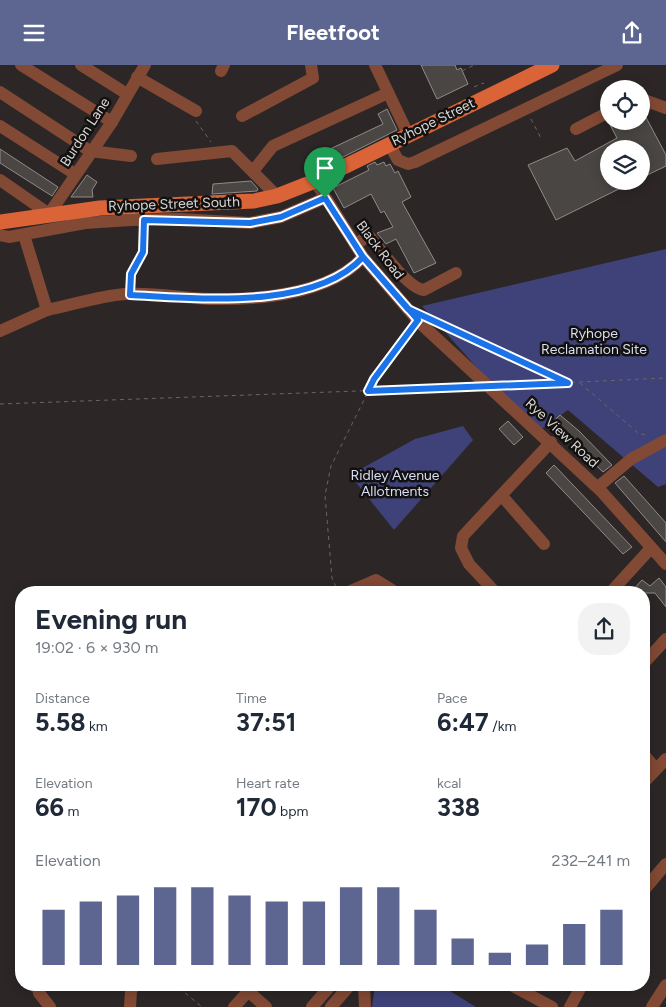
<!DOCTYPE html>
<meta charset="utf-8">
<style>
body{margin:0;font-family:Figtree,sans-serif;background:#f2f2f3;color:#1f2937;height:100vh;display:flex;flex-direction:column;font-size:19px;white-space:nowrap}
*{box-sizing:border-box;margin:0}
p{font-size:16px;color:#747a83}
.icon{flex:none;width:28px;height:28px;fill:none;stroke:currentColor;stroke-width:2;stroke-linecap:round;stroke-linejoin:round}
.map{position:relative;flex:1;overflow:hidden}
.panel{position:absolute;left:15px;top:521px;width:635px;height:405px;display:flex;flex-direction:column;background:#fff;border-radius:20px;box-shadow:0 2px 12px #0003}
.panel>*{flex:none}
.buttons{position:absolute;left:600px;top:15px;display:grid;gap:10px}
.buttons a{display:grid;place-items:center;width:50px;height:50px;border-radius:50%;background:#fff;box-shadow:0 2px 12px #0003;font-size:25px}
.pin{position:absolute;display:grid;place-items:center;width:42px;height:42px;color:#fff;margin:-51px -21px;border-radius:50% 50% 50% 0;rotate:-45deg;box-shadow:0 0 5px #0007}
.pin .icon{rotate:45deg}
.round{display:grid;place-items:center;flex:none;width:52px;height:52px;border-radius:20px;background:#f2f2f3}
.summary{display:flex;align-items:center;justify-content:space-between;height:85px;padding:0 20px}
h1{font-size:28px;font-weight:700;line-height:38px}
.metrics{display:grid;grid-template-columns:repeat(3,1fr);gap:8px;height:85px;padding:5px 20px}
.metrics div{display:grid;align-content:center}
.metrics b{font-size:25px;font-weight:700}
.metrics small{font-size:14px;font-weight:400}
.metrics p{font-size:14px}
.chart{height:140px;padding:10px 20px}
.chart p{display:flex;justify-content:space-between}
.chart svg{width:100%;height:90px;margin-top:5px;stroke:#5d6690;stroke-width:6}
header{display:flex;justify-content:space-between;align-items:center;height:65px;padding:0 20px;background:#5d6690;color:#fff;font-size:22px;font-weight:700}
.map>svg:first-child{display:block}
.green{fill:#3e4279}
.building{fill:#4a4644;stroke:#908b89}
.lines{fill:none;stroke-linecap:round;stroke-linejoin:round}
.path{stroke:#6a6665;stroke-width:1;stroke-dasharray:4 4;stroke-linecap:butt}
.minor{stroke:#824935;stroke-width:12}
.major{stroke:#da6438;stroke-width:15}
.path-bridge{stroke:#6a6665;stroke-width:1;stroke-dasharray:4 4;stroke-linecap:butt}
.route-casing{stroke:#fff;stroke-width:10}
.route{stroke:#1a73e8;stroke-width:6}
.labels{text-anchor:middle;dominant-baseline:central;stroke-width:5;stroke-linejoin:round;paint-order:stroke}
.street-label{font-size:14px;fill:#dad8d7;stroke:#131110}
.park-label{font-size:14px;fill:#dadef5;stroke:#131110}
</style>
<header><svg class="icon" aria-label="menu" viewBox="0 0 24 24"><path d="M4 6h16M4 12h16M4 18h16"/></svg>Fleetfoot<svg class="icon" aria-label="share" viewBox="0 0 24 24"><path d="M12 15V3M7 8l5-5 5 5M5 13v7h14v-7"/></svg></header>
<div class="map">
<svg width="666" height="942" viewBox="0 0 666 942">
<rect width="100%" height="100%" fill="#2c2726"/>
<g class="green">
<polygon points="666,184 666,419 658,422 568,345 539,366 510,340 422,241"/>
<polygon points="463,361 473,375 394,465 350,410 415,374"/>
<polygon points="375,920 440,920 476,942 372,942"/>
</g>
<g class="building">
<polygon points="421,0 455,0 457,5 461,3 468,19 437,34"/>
<polygon points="641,43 666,90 666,101 641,113 641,84 609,84 609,116 635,116 556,155 528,100 567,83 575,96 617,73 608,56 641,56"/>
<polygon points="387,44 397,65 317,105 311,93 383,59 378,49"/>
<polygon points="0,84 58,122 52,131 0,98"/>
<polygon points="375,97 377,100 384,97 386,101 390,99 395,108 398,106 411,132 402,137 436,198 414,208 396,174 386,179 377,168 393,162 384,146 381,148 371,129 344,143 333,123 369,105 367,101"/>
<polygon points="87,110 97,117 92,125 93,132 71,132"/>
<polygon points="251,116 258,124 257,126 212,129 213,119"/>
<polygon points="560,350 579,366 612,400 603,407 552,358"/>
<polygon points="508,356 523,372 514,380 499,364"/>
<polygon points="554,400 632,482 623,489 546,408"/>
<polygon points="624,411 666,458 666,477 615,418"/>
<polygon points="659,513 666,522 666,542 655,528 630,528 642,515 650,521"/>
</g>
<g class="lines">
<g class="path">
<polyline points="462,6 474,0"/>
<polyline points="474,22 483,18 484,19"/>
<polyline points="531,54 542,75"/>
<polyline points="196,56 211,77"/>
<polyline points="130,218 131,209 143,187 144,165"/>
<polyline points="434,256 568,318"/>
<polyline points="580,318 638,368 649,371"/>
<polyline points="515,320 666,313"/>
<polyline points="0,339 468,322"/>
<polyline points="336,522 332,513 325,430 331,401 374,315 411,265"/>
<polyline points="179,923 202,942"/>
</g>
<g class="minor">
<polyline points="21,0 112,57"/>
<polyline points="81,0 127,29"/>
<polyline points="375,0 408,69"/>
<polyline points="221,6 224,0"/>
<polyline points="137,12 196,46"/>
<polyline points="0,27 90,86 131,91"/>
<polyline points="641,34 666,43"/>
<polyline points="242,51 313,13 311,0"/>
<polyline points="0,61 75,109"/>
<polyline points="576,64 609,47"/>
<polyline points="389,79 398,95 408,99 415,97 617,0"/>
<polyline points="157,94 232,86 277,131"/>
<polyline points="253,106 273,81 388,28"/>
<polyline points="0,115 49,149 112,57 145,0"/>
<polyline points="315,116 363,192 420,258 601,426 666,499"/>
<polyline points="0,170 9,172 85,158 131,155 179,154 250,158 281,152 325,133"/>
<path d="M24,170L47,245C72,240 99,231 125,229C153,227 181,233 209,234C257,235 329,230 363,192"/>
<path d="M355,179L369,171C381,184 407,223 424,225L456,208"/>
<polyline points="0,266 47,245"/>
<polyline points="598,422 631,394 666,375"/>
<polyline points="502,431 544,479"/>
<polyline points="346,528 376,515 397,528"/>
<polyline points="496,528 469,499 461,483 463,471 551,377"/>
<polyline points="610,528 651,483"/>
<polyline points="644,598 666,574"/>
<polyline points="644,690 656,704"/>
<polyline points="644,717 666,694"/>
<polyline points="644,825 666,799"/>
<polyline points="37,920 39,928 50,942"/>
<polyline points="364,920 365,942"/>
<polyline points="511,920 552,942"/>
<polyline points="248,926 266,942"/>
<polyline points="130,942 131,926 134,920"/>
<polyline points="234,942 254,920"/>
<polyline points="312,942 331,920"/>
<polyline points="331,942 350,920"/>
<polyline points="570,942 582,920"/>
<polyline points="652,942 666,920"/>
</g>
<polyline class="major" points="0,157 100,143 254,136 277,131 315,116 552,0"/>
<polyline class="path-bridge" points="468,322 515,320"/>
</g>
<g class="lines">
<g class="route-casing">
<path id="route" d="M325,133L281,152L250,158L144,155L143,187L131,209L130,230C197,233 314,246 363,192L418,255L374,314L368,326L568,318L408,244L363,192L325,133"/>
</g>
<use href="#route" class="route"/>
</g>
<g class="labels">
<g class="street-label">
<text transform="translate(433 57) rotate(-26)">Ryhope Street</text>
<text transform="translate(85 67) rotate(-57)">Burdon Lane</text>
<text transform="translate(174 139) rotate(-2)">Ryhope Street South</text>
<text transform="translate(380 185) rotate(53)">Black Road</text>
<text transform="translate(562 368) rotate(43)">Rye View Road</text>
</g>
<g class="park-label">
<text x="594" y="268">Ryhope<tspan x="594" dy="16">Reclamation Site</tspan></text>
<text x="395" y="410">Ridley Avenue<tspan x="395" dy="16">Allotments</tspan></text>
</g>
</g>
</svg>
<div class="buttons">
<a><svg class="icon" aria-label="locate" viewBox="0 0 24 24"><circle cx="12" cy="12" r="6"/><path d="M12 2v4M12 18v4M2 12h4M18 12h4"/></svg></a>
<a><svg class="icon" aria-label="layers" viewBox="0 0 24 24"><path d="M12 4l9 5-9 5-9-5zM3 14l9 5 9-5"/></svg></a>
</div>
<div class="pin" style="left:325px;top:133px;background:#1e9e55"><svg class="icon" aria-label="arrive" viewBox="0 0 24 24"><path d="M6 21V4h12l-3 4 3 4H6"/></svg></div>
<section class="panel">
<div class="summary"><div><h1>Evening run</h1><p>19:02 · 6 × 930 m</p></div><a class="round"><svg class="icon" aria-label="share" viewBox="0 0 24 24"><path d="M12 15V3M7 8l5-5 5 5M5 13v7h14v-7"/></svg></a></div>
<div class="metrics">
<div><p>Distance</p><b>5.58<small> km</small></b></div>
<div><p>Time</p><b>37:51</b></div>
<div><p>Pace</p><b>6:47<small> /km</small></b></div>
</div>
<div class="metrics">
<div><p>Elevation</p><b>66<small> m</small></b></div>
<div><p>Heart rate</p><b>170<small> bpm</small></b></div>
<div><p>kcal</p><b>338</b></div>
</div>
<div class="chart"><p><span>Elevation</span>232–241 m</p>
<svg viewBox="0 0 160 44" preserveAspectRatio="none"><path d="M5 44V17M15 44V13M25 44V10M35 44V6M45 44V6M55 44V10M65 44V13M75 44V13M85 44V6M95 44V6M105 44V17M115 44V31M125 44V38M135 44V34M145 44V24M155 44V17"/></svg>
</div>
</section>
</div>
